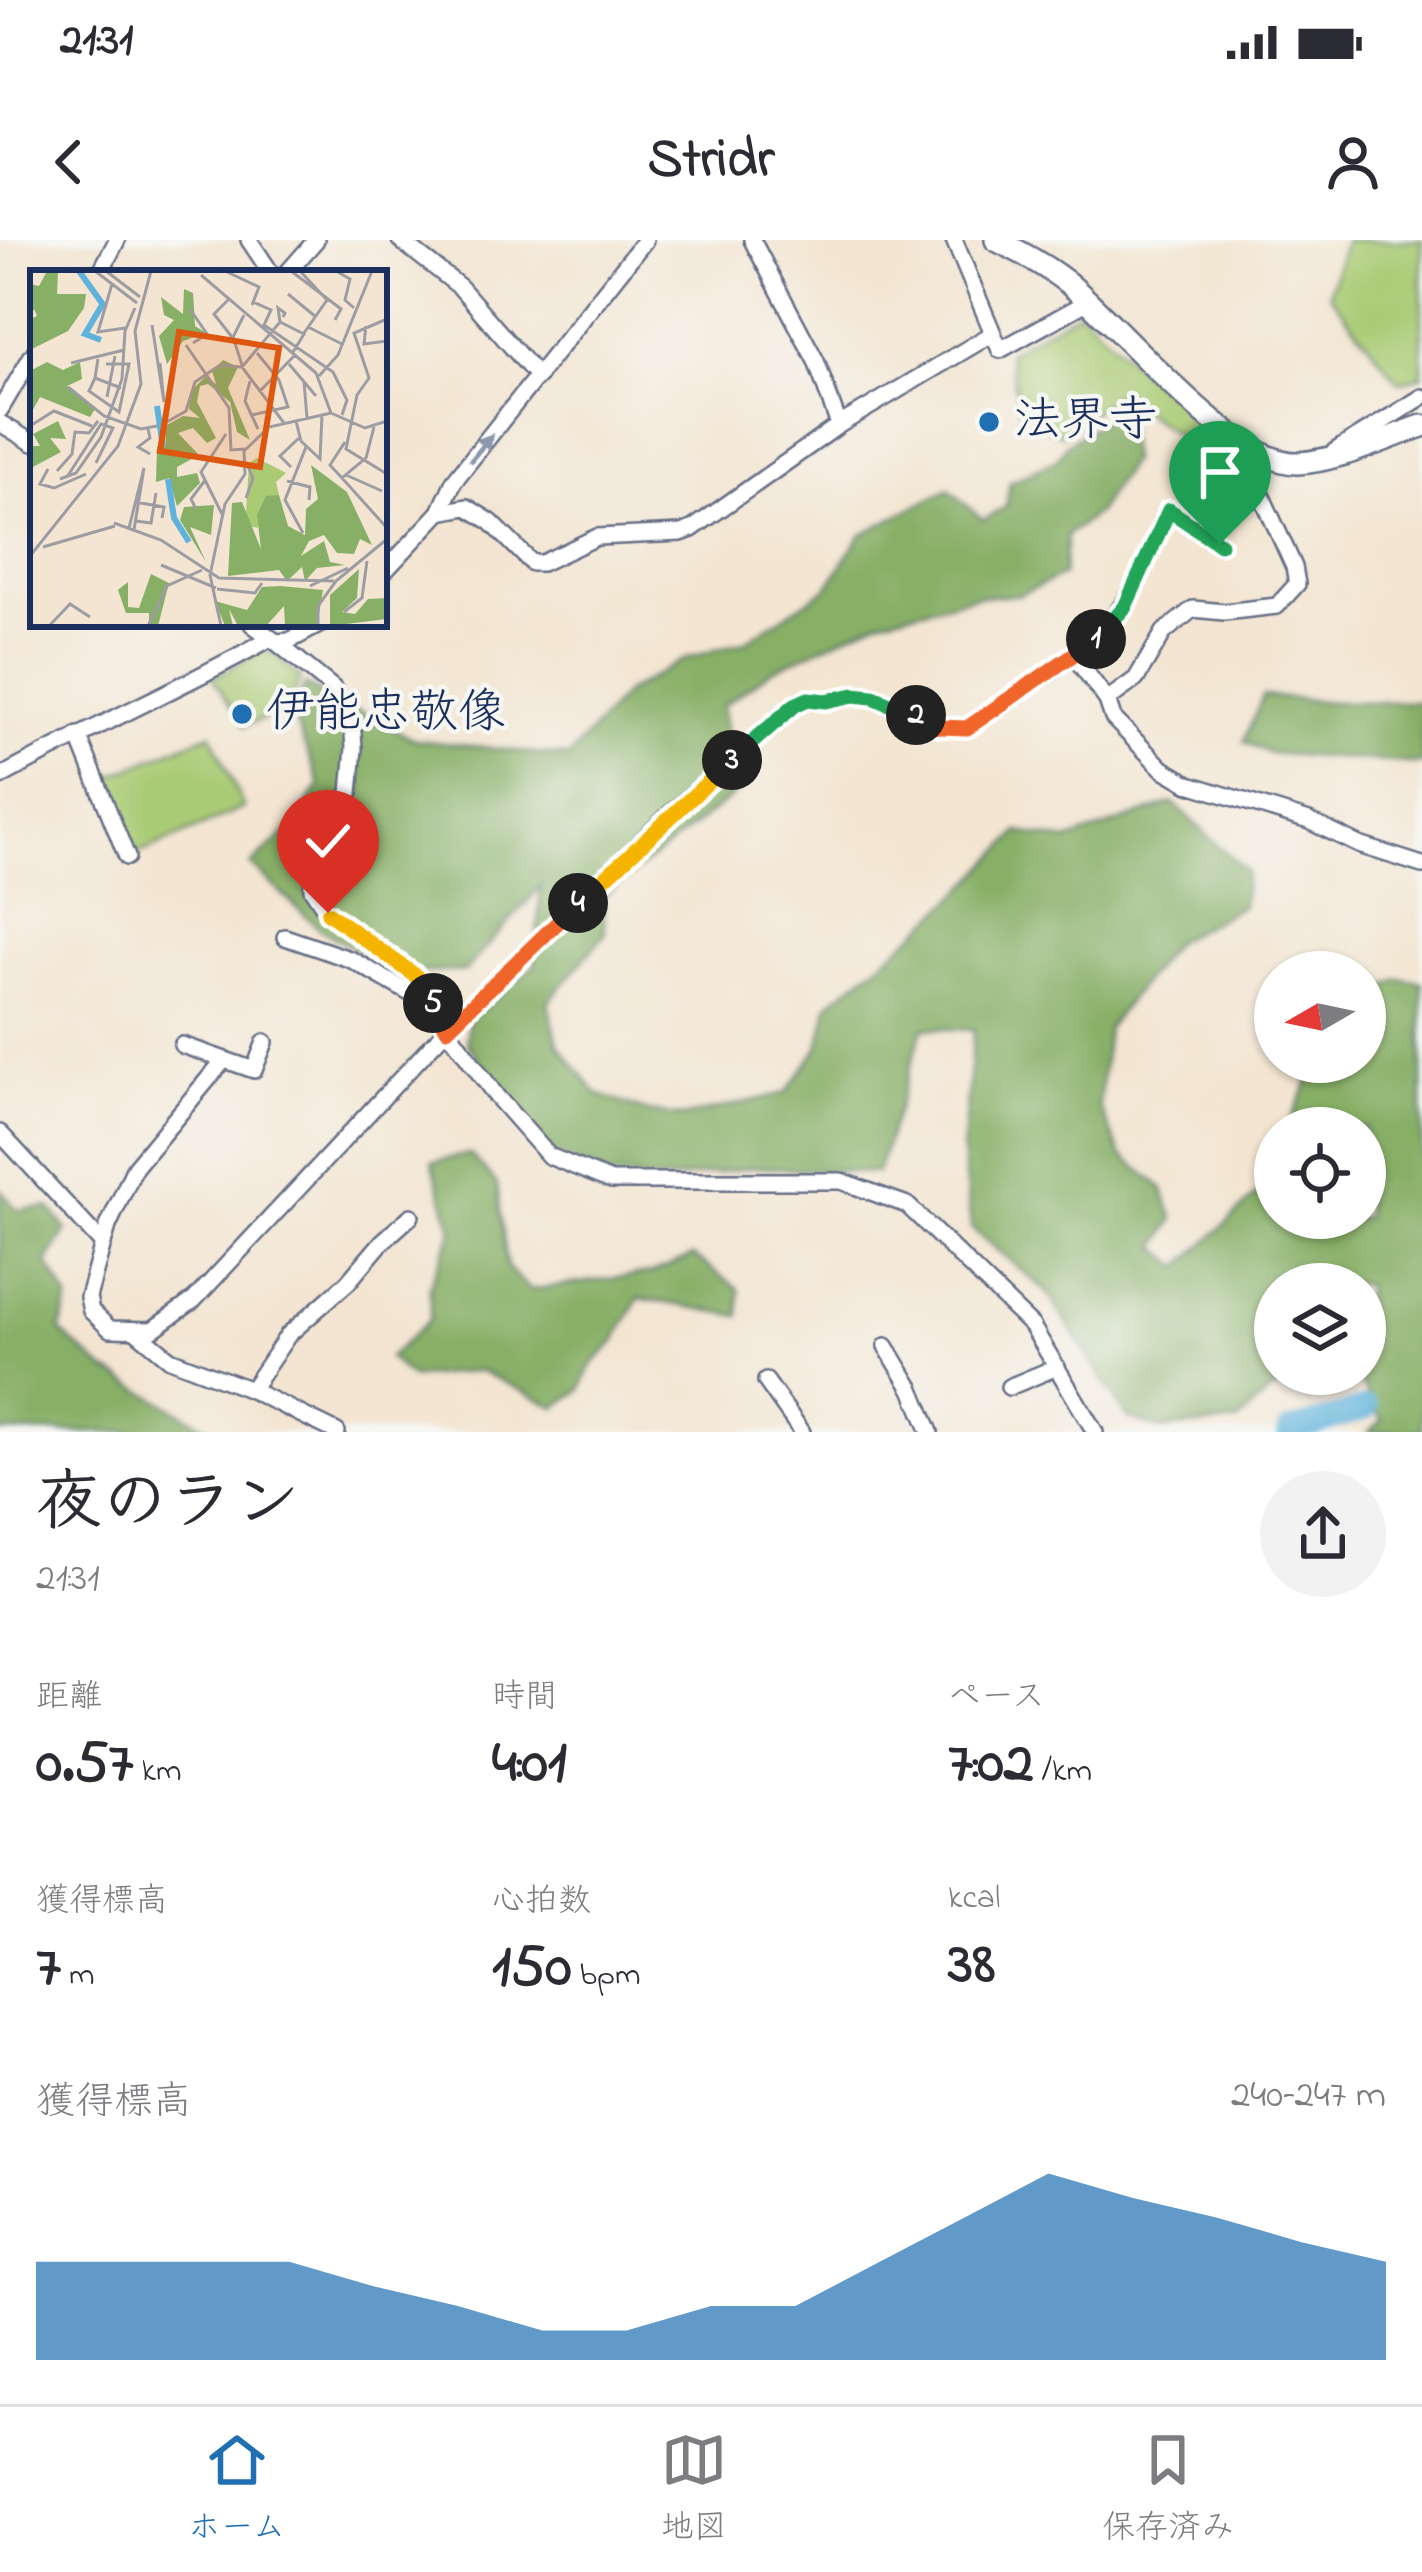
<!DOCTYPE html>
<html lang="ja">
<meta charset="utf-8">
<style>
body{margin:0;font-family:"Indie Flower","Klee One",sans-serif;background:#f2f2f3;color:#2b2b33;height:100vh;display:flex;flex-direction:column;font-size:45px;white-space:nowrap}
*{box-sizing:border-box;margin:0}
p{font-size:39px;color:#7c7c81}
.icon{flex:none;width:66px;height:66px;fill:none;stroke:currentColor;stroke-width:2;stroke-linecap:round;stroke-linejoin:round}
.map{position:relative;height:1192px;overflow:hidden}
.details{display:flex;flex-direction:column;background:#fff;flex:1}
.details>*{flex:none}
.needle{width:78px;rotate:261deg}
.controls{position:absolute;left:1254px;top:711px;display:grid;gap:24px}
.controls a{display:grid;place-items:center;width:132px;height:132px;border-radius:50%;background:#fff;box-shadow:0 3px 9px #0004;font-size:60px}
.pin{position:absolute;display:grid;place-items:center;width:102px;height:102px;color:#fff;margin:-123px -51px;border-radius:50% 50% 50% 0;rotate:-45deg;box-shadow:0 0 12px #0007}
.pin .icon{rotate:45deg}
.km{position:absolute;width:60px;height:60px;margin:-30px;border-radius:50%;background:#222;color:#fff;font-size:33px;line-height:60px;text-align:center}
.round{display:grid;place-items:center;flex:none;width:126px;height:126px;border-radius:63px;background:#f2f2f3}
.summary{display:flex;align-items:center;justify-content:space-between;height:204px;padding:0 36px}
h1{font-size:66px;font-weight:700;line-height:90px}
.stats{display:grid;grid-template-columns:repeat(3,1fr);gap:18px;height:204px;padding:12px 36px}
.stats div{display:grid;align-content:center}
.stats b{font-size:60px;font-weight:700}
.stats small{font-size:33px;font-weight:400}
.stats p{font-size:33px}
.chart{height:336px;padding:24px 36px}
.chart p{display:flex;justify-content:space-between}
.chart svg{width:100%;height:216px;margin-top:12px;fill:#1f6fb2;opacity:.7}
.status{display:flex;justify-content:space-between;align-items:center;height:84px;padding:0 60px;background:#fff;direction:ltr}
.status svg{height:33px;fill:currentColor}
header{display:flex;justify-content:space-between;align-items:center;height:156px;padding:0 36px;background:#fff;font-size:54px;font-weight:700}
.dock{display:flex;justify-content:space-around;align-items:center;height:168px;border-top:3px solid #e1e1e2;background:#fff;font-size:33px;color:#7c7c81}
.dock a{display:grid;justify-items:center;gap:6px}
.dock .active{color:#1f6fb2}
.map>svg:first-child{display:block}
.green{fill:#aacb74;stroke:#627d69;stroke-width:3}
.forest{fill:#87af66;stroke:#516f62;stroke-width:3}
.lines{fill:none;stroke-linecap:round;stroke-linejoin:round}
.river{stroke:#5fb2db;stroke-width:24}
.street-casing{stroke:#676f86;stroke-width:20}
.secondary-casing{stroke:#676f86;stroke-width:26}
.street{stroke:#fff;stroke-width:15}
.secondary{stroke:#fff;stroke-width:21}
.oneway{fill:#8d97ae}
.split-1-casing{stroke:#fff;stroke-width:24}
.split-2-casing{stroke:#fff;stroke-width:24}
.split-3-casing{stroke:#fff;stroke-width:24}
.split-4-casing{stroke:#fff;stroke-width:24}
.split-5-casing{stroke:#fff;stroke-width:24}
.split-6-casing{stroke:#fff;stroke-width:24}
.split-1{stroke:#22a559;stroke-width:15}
.split-2{stroke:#f0652b;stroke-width:15}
.split-3{stroke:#22a559;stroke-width:15}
.split-4{stroke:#f5b400;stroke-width:15}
.split-5{stroke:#f0652b;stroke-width:15}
.split-6{stroke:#f5b400;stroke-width:15}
.poi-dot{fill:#1f6fb2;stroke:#f6f6f2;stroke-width:4.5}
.labels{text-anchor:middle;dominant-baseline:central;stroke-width:9;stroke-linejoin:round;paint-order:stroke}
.poi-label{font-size:48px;fill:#1b2f5e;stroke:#f6f6f2;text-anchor:start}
.inset-river{fill:none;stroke:#5fb2db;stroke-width:6}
.inset-road{fill:none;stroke:#9d9ca3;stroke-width:3}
.view{fill:#de5710;fill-opacity:0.15;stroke:#de5710;stroke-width:6}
.inset-edge{fill:none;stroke:#1b2f5e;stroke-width:6}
</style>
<div class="status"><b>21:31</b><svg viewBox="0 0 49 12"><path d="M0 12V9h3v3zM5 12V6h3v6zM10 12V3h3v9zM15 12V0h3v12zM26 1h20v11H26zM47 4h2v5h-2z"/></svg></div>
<header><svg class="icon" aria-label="back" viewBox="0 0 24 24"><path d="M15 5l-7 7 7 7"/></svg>Stridr<svg class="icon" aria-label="person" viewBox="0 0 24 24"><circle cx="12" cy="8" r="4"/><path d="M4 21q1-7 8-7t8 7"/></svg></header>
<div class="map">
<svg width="1422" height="1192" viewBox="0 0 1422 1192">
<rect width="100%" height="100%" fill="#f6f6f2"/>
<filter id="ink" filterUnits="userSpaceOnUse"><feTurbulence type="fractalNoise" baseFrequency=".00833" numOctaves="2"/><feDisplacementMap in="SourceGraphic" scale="24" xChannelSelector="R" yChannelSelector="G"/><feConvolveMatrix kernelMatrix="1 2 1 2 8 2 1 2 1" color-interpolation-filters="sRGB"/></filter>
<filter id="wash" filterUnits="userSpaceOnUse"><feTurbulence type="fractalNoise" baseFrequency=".004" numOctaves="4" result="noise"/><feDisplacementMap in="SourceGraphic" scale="48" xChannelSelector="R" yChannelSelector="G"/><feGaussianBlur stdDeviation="2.7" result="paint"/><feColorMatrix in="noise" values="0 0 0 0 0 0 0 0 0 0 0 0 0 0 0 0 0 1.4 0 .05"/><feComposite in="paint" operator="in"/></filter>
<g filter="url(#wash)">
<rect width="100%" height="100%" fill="#f3e5d1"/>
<g class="green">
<polygon points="1345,0 1422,0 1422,136 1399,142 1329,54"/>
<polygon points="1080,70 1140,130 1209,186 1191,206 1118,153 1062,194 1046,188 1034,166 1020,171 1008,112"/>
<polygon points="266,408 301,438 286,471 244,486 213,438"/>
<polygon points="211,493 244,568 138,614 105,539"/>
</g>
<g class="forest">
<path d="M1125,165L1130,221L1097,273L1067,295L1063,335L1019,355L976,356L879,380L771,431L722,466L737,552L603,657L605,694L548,762L558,804L597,854L648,872L684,877L786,853L819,807L829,763C901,708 958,659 1019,592L1067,601L1173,563L1246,631L1242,666L1174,702L1107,788L1099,866L1121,915L1162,947L1174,979L1157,1007L1180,1027L1271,941L1275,929V978H1365V888H1287L1318,822H1365V757L1400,739L1422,742V1192H1369L1382,1181L1356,1134H1365V1044H1275V1134H1340L1272,1150L1237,1182L1161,1189L1128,1178L1046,1051L971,988L962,911L974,790L923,788L877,933L754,927L666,941L609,936L552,913L496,845L467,802L468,781L535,725L541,646L465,731L396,733L320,689L251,625L292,587L320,545L292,474L305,445L416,500L569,517L625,453L685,419L746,401L827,348L861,295L949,249L983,280L1006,267L1010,242L1057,219L1067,204Z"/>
<polygon points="1263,456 1333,462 1422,462 1422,524 1268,513 1244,501"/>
<polygon points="470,914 497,944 507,1027 530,1050 652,1033 693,1016 739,1049 740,1076 639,1058 614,1103 591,1126 581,1150 556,1167 480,1131 412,1138 389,1118 430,1079 430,1045 453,990 432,922"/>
<polygon points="0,949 17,970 49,967 67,990 47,1022 69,1060 60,1091 102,1128 215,1192 0,1192"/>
</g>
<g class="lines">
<polyline class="river" points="1289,1192 1366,1168"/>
</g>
</g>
<g filter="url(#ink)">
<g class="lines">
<g class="street-casing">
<g id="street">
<polyline points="249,0 271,33"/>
<polyline points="400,0 460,47 538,137"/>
<polyline points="752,0 816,121 839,185"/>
<polyline points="954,0 1000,110 1087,62"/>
<polyline points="100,33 117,0"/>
<polyline points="287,33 316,0"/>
<polyline points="0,170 33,114"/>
<polyline points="0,183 33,203"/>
<polyline points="1335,211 1422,157"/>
<polyline points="440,272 467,267 491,282 532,323 542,323 597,297 681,293 692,289 839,185 992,94"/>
<polyline points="384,332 440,272 454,241 645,0"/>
<polyline points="252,384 276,402 289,401 321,384"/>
<polyline points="276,402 333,448 352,481 354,508 350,553 313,611 312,649 328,673 417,737 447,789 497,857 549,916 611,941 841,941 907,965 1032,1086 1095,1192"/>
<path d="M1074,416C1131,371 1140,334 1169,270L1220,304"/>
<polyline points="1107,460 1136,439 1164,392 1193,369 1224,372 1277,366 1297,344 1294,327 1250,230 1246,204"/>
<polyline points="78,495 127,617"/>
<path d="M0,537C88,488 181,449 269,399"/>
<polyline points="285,697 352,720 434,767"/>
<polyline points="182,805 254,830 265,802"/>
<polyline points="224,820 135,927 108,986 88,1057 91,1071 110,1089 152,1090 194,1060 447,789 671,573 795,465 808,459 826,461 854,455 873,457 940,487 966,488 1074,416 1107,460 1113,478 1163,529 1189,544 1309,581 1359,605 1422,625"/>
<polyline points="0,893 103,1004"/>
<polyline points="136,1091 170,1119 251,1150 337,1192"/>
<polyline points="886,1106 912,1149 930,1192"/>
<polyline points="766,1141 802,1192"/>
<polyline points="1009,1147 1057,1127"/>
<polyline points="251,1150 288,1095 348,1042 382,1002 411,976"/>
</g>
</g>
<g class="secondary-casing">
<path id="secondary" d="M996,0C1021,12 1046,26 1068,43C1119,85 1232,225 1298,223C1339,221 1383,199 1422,186"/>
</g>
<use href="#street" class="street"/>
<use href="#secondary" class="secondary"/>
</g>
<defs><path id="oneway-solid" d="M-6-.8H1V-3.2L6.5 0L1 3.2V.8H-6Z" transform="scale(3)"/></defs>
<use class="oneway" href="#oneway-solid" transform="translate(481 208) rotate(-51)"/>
</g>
<g class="lines" filter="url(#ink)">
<g class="split-1-casing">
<polyline id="split-1" points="1096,399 1125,367 1169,270 1220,304"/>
</g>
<g class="split-2-casing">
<polyline id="split-2" points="916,475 940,487 967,488 1096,399"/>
</g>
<g class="split-3-casing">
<polyline id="split-3" points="732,520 795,465 808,459 826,461 854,455 873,457 916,475"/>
</g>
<g class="split-4-casing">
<polyline id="split-4" points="578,663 732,520"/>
</g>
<g class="split-5-casing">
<polyline id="split-5" points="433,763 447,789 578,663"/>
</g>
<g class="split-6-casing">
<polyline id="split-6" points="328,673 416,736 433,763"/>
</g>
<use href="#split-1" class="split-1"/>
<use href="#split-2" class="split-2"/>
<use href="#split-3" class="split-3"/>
<use href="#split-4" class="split-4"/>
<use href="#split-5" class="split-5"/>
<use href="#split-6" class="split-6"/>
</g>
<g class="poi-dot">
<circle cx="989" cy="182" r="12"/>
<circle cx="242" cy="474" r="12"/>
</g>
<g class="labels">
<g class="poi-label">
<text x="1013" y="182">法界寺</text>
<text x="266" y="474">伊能忠敬像</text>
</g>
</g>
<g transform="translate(30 30)">
<rect width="357" height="357" fill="#f3e5d1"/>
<path d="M227,188L256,203L246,212L249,225L236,227L228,258L219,256L216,242L219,193Z" fill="#aacb74"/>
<path d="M17,1H28L27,24H56L54,38L38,61L0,80V49L7,46L4,39L0,48V14L9,16ZM154,19L163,23L165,56L176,63L153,71L137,94L129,66L144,50L134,45L131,27L153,44ZM193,90L208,97L198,118L220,170L207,162L200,132L178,114L170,116L167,132L186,168L177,173L163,158L148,163L169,185L147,197V207L167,203L170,213L147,236L139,208L126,212L127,177L136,176L135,156L153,146L170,148L159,139L161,121L176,106L186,114L182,101ZM17,92L33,100L50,92L52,109L37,116L65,139L60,147L10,127L0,145V101ZM28,151L36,169L20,168L31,182L1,198L0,176H10L3,164ZM281,195L317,222L342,275L330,269L324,284L307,283L294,265L279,271L271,286L294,271L300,292L315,295L287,298L275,311L272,297L257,311L249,300L198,306L202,233L212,232L231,279L227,245L236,226L249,225L258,256L275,265L276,239L288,229ZM184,235L181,265L160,257L176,292L150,250L154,237ZM329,299L327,328L312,342L325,344L338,329L357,328V349L300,356V325ZM121,304L139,313L128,356H119V343H96L88,320L98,312V337L109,338ZM250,316L293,320L287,356H255L254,336L236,356H208L199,339L203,356H195L185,331L217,340L232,317Z" fill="#87af66"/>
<path class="inset-river" d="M49,1L74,36M71,70L55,64L72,35M127,136L133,177M138,209L144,248L159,272"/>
<path class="inset-road" d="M65,1L107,33M76,1L110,27M195,1L229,17L222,35M261,1L311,39L305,50M270,1L297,30M306,1L320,9L315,30L324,38M171,5L286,103L301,143L335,158L357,151M82,14L68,62L95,58M258,24L286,47M198,30L184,44L202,67M223,32L241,40L234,55L303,102L317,130L312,145M160,39L177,64L163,73M253,47L255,43L248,38L250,52L212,97L254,153M357,49L324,63L339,108L327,125L316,179L357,204M250,52L274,64L263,82M122,55L134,132L130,93M336,56L334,74L357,71M278,57L312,74M274,63L297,30M156,75L199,138L201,180L215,179M68,89L65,108L91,118M41,93L94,80M259,94L286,126M212,95L203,67L214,45M289,106L308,85L342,1M65,108L59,121L89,142L99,94H76M220,111L215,131L228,159M274,112L277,148M38,117L74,146L111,159L127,156M230,121L265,85M77,127L85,86M222,145L258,137L249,110L227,83M266,151L271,171L290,189L292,145M133,154L156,141L165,112L190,95L211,97M0,156L24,141L62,156M118,159L120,168L108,177L120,184M315,172L300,195L312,208L336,188L344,157M261,197L250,186L269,168M18,199L10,214L24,218L56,204M27,201L42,184L45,162L59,163L68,151M316,205L352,221M37,207L71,154L83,158L66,193M312,208L357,258M30,209L46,203L71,167L92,109L95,61L105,38M257,211L280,217L279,230M216,228L223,208L216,192M105,232L134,237L132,248M166,239L161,229L176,209M192,244L171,202L196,164M106,251L121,253L126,223M84,253L131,270L189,308L304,311M99,258L114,198L104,260M273,263L255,230L276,177M13,277L85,256M0,286L88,176L111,114L105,61L121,1M131,295L186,318M280,316L318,298M187,319L225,323L232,313M314,342L332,328L337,291M19,356L40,334L60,347M118,356L137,316L172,300M191,356L180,305L195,234L215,204L214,181L239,157L301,143M288,356V336L306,311L357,269"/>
<path class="view" d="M149,62L249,78L230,197L130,181Z"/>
<rect width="357" height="357" class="inset-edge"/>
</g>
</svg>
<div class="controls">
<a><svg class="needle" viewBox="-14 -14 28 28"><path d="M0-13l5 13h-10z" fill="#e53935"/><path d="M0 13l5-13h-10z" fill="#7c7c81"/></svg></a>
<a><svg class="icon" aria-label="locate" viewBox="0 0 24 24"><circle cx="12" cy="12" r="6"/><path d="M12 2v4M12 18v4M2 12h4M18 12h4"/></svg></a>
<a><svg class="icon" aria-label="layers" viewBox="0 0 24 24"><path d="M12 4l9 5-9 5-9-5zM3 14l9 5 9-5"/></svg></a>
</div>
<div class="pin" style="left:1220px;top:304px;background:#1e9e55"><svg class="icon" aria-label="arrive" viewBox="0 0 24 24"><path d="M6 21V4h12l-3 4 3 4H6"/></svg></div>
<div class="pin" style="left:328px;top:673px;background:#d93025"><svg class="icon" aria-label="check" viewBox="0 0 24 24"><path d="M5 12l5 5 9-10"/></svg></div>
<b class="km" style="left:1096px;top:399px">1</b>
<b class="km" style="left:916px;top:475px">2</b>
<b class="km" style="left:732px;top:520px">3</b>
<b class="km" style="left:578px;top:663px">4</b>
<b class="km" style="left:433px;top:763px">5</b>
</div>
<section class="details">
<div class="summary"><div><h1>夜のラン</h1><p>21:31</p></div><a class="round"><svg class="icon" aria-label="share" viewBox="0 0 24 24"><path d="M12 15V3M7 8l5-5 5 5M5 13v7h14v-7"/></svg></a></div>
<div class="stats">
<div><p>距離</p><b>0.57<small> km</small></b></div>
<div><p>時間</p><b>4:01</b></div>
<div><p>ペース</p><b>7:02<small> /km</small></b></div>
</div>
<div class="stats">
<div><p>獲得標高</p><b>7<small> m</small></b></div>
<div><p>心拍数</p><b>150<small> bpm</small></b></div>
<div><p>kcal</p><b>38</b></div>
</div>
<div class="chart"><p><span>獲得標高</span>240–247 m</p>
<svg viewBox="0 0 160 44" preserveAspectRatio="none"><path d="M0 44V24L10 24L20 24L30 24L40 29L50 33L60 38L70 38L80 33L90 33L100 24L110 15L120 6L130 11L140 15L150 20L160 24V44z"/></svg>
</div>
</section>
<nav class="dock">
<a class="active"><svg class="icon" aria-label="home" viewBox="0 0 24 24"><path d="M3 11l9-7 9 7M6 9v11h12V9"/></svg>ホーム</a>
<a><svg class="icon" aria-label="map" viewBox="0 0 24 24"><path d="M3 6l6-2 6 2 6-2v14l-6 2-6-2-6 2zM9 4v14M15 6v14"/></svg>地図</a>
<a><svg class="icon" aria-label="saved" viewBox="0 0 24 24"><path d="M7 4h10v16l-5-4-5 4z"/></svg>保存済み</a>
</nav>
